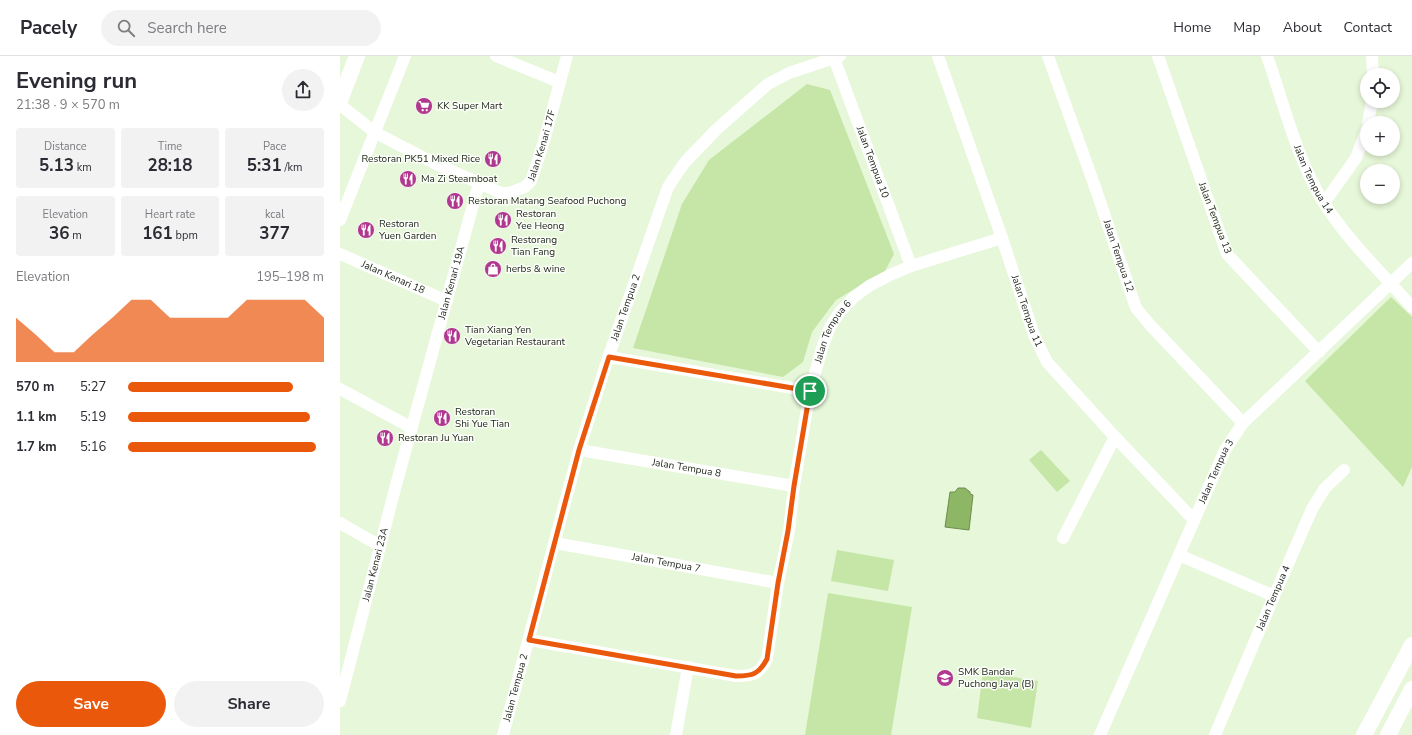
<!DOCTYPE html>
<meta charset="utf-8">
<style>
body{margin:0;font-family:"Nunito Sans",sans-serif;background:#f2f2f3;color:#2b2b33;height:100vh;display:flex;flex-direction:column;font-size:15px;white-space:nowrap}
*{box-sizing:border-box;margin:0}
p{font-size:13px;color:#7c7c81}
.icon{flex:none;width:22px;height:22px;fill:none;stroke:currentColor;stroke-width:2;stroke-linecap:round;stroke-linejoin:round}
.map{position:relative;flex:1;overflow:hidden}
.details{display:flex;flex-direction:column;background:#fff;width:340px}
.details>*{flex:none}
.buttons{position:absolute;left:1020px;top:12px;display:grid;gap:8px}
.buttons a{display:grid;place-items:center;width:40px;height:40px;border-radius:50%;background:#fff;box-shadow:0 2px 6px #0003;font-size:20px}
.pin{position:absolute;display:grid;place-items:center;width:34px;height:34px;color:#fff;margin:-17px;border:2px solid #fff;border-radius:50%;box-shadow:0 1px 4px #0007}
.round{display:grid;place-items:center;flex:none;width:42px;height:42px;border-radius:21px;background:#f2f2f3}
.headline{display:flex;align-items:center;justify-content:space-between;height:68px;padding:0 16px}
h1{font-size:22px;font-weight:700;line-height:30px}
.figures{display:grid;grid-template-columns:repeat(3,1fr);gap:6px;height:68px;padding:4px 16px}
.figures div{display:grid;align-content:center;border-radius:4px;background:#f2f2f3;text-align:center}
.figures b{font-size:17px;font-weight:700}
.figures small{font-size:11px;font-weight:400}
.figures p{font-size:11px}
.chart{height:112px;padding:8px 16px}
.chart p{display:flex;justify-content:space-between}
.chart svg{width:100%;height:72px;margin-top:4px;fill:#ea580c;opacity:.7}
.cta{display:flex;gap:8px;margin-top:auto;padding:8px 16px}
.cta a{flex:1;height:46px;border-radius:24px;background:#ea580c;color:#fff;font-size:16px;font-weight:700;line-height:46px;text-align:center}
.cta a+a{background:#f2f2f3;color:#2b2b33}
ul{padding:0 16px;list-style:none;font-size:13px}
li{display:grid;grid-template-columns:64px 48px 1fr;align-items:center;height:30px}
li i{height:10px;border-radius:5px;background:#ea580c}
header{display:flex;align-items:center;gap:24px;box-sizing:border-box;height:56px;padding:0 20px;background:#fff;border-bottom:1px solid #e1e1e2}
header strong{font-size:19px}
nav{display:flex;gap:22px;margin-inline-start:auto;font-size:14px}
.search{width:280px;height:36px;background:#f2f2f3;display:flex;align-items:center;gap:10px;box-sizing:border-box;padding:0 14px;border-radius:22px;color:#7c7c81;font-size:15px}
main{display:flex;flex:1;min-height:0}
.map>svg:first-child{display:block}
.green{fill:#c5e6a7}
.water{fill:#8db764;stroke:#6d8c4e}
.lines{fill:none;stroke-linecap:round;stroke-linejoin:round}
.street{stroke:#fff;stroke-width:12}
.secondary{stroke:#fff;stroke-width:16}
.route-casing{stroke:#fff;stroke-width:8}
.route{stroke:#ea580c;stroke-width:5}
.labels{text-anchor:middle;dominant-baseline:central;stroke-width:3;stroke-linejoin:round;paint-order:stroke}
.poi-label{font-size:10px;fill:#21271c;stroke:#fcfff9;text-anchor:start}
.street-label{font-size:10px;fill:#21271c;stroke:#fcfff9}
</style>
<header>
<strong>Pacely</strong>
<div class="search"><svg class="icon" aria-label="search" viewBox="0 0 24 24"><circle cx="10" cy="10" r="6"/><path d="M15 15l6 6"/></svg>Search here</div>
<nav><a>Home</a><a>Map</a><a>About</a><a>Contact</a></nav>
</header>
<main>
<section class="details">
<div class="headline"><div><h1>Evening run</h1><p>21:38 · 9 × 570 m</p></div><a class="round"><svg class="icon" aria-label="share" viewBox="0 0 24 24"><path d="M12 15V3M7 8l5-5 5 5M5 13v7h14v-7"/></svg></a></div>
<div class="figures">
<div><p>Distance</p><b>5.13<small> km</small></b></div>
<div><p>Time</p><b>28:18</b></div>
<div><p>Pace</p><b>5:31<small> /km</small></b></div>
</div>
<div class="figures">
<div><p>Elevation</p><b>36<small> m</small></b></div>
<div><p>Heart rate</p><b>161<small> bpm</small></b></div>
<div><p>kcal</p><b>377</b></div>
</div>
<div class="chart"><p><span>Elevation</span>195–198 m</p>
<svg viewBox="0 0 160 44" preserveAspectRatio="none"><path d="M0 44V17L10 27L20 38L30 38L40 27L50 17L60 6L70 6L80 17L90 17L100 17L110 17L120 6L130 6L140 6L150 6L160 17V44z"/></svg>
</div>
<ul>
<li><b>570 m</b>5:27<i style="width:84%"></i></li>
<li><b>1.1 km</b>5:19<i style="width:93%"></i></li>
<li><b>1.7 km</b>5:16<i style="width:96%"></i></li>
</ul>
<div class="cta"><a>Save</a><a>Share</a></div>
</section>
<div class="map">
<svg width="1072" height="679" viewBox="0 0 1072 679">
<rect width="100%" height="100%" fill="#e7f7d9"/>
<g class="green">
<polygon points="467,28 490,34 554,198 545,215 496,244 472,276 463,306 443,321 293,292 342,148 369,104"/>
<polygon points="1051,241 1072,261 1072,411 1063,431 965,325"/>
<polygon points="701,394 730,425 717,436 689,404"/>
<polygon points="497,494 554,504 548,535 491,525"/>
<polygon points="488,537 572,551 551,679 465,679"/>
<polygon points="643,616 698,625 691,672 637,662"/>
</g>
<polygon class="water" points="618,432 625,432 630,436 630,438 633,439 629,474 605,471 610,436 615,436"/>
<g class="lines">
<g class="street">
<polyline points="156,0 219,26"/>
<path id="s1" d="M598,0L662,182L694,279L707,306L775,381L854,464"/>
<path id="s2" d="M708,0L754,128L796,252L811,270L903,367"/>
<polyline points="818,0 887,198 979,296"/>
<path id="s3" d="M927,0C944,48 957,104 984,147C1008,185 1042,217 1072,251"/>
<polyline points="1032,0 1033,19"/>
<path id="s4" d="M494,2L571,210"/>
<path id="s5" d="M0,49L36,77L96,108L139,127L161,137H169L185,131L191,125L204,85L227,0"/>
<polyline points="1028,67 1032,45"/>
<polyline points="984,147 1016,102 1027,73"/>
<polyline points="0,164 65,0"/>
<path id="s6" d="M0,198L107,245"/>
<polyline points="269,301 470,335"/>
<polyline points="0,333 72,372"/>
<path id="s7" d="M239,394L454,430"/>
<polyline points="0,467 40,490"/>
<polyline points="723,482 775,381"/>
<path id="s8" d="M215,487L438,527"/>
<polyline points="839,499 934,540"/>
<path id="s9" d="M189,584L396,620C413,620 419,618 427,603L438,527L449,475L454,430L470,335L483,289L490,271L500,256L514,241L529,230L550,219L571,210L662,182"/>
<path id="s10" d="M0,645L56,429L139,127"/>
<path id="s11" d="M163,679L239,394L268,302L328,131L345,106L377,73L428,28L449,17L500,0"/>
<polyline points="336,679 348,611"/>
<path id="s12" d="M760,679L885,394L903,367L1072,207"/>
<path id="s13" d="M875,679L934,540L972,453L985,432L1004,414"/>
</g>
<g class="secondary">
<polyline points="0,44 17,0"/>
<polyline points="1024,679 1072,589"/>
<polyline points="1048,679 1072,633"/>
</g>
</g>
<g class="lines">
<g class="route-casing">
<path id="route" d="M269,301L470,335L454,430L448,475L438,527L427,603C419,618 413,620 396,620L189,584L239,394Z"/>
</g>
<use href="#route" class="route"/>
</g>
<defs>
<g id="supermarket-disc" transform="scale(0.9)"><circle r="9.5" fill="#b0398f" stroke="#fcfff9"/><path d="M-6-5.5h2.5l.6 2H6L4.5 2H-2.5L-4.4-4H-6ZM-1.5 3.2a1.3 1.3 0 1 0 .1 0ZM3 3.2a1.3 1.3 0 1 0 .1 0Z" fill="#fff"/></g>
<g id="restaurant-disc" transform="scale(0.9)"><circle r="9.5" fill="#b0398f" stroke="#fcfff9"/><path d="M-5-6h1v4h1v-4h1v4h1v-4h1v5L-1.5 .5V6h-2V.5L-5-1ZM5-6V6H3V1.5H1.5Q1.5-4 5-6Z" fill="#fff"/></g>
<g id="shop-disc" transform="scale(0.9)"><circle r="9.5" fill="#b0398f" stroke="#fcfff9"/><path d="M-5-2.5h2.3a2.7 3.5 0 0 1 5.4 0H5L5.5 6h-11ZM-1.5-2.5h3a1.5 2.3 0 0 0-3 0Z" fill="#fff"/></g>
<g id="school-disc" transform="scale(0.9)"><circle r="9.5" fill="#b0398f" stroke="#fcfff9"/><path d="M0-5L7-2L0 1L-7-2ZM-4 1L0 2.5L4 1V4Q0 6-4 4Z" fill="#fff"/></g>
</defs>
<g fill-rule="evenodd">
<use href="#supermarket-disc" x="84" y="50"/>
<use href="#restaurant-disc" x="153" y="103"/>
<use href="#restaurant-disc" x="68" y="123"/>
<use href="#restaurant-disc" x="115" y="145"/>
<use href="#restaurant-disc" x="163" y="164"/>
<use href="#restaurant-disc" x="26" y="174"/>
<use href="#restaurant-disc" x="158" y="190"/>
<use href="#shop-disc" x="153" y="213"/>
<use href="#restaurant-disc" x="112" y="280"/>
<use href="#restaurant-disc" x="102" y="362"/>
<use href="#restaurant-disc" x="45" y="382"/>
<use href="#school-disc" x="605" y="622"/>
</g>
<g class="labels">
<g class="poi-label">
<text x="97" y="50">KK Super Mart</text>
<text x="140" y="103" text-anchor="end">Restoran PK51 Mixed Rice</text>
<text x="81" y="123">Ma Zi Steamboat</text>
<text x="128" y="145">Restoran Matang Seafood Puchong</text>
<text x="176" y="158">Restoran<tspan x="176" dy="12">Yee Heong</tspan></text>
<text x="39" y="168">Restoran<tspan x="39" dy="12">Yuen Garden</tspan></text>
<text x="171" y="184">Restorang<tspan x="171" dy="12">Tian Fang</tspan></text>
<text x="166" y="213">herbs &amp; wine</text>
<text x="125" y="274">Tian Xiang Yen<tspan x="125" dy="12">Vegetarian Restaurant</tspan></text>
<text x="115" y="356">Restoran<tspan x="115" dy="12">Shi Yue Tian</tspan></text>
<text x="58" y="382">Restoran Ju Yuan</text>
<text x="618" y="616">SMK Bandar<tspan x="618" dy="12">Puchong Jaya (B)</tspan></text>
</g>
<g class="street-label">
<text stroke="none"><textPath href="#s5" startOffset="255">Jalan Kenari 17F</textPath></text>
<text stroke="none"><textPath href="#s4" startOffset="111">Jalan Tempua 10</textPath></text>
<text stroke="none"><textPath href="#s3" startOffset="132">Jalan Tempua 14</textPath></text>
<text transform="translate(875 162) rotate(69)">Jalan Tempua 13</text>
<text stroke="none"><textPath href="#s2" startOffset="212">Jalan Tempua 12</textPath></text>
<text stroke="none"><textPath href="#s6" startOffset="58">Jalan Kenari 18</textPath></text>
<text stroke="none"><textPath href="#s10" startOffset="433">Jalan Kenari 19A</textPath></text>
<text stroke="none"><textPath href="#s11" startOffset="445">Jalan Tempua 2</textPath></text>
<text stroke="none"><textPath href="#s1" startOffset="270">Jalan Tempua 11</textPath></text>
<text stroke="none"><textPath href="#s9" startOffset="584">Jalan Tempua 6</textPath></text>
<text stroke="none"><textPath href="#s7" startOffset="109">Jalan Tempua 8</textPath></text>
<text stroke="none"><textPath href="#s12" startOffset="288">Jalan Tempua 3</textPath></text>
<text stroke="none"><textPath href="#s8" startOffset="113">Jalan Tempua 7</textPath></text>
<text stroke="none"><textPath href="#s10" startOffset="141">Jalan Kenari 23A</textPath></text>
<text stroke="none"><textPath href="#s13" startOffset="149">Jalan Tempua 4</textPath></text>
<text stroke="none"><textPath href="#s11" startOffset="49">Jalan Tempua 2</textPath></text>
</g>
</g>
</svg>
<div class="buttons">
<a><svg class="icon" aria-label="locate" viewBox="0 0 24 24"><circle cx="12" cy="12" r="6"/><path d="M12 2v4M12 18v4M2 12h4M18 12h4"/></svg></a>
<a>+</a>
<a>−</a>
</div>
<div class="pin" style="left:470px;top:335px;background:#1e9e55"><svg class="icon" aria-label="arrive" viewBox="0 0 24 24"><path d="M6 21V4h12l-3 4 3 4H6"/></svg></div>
</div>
</main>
